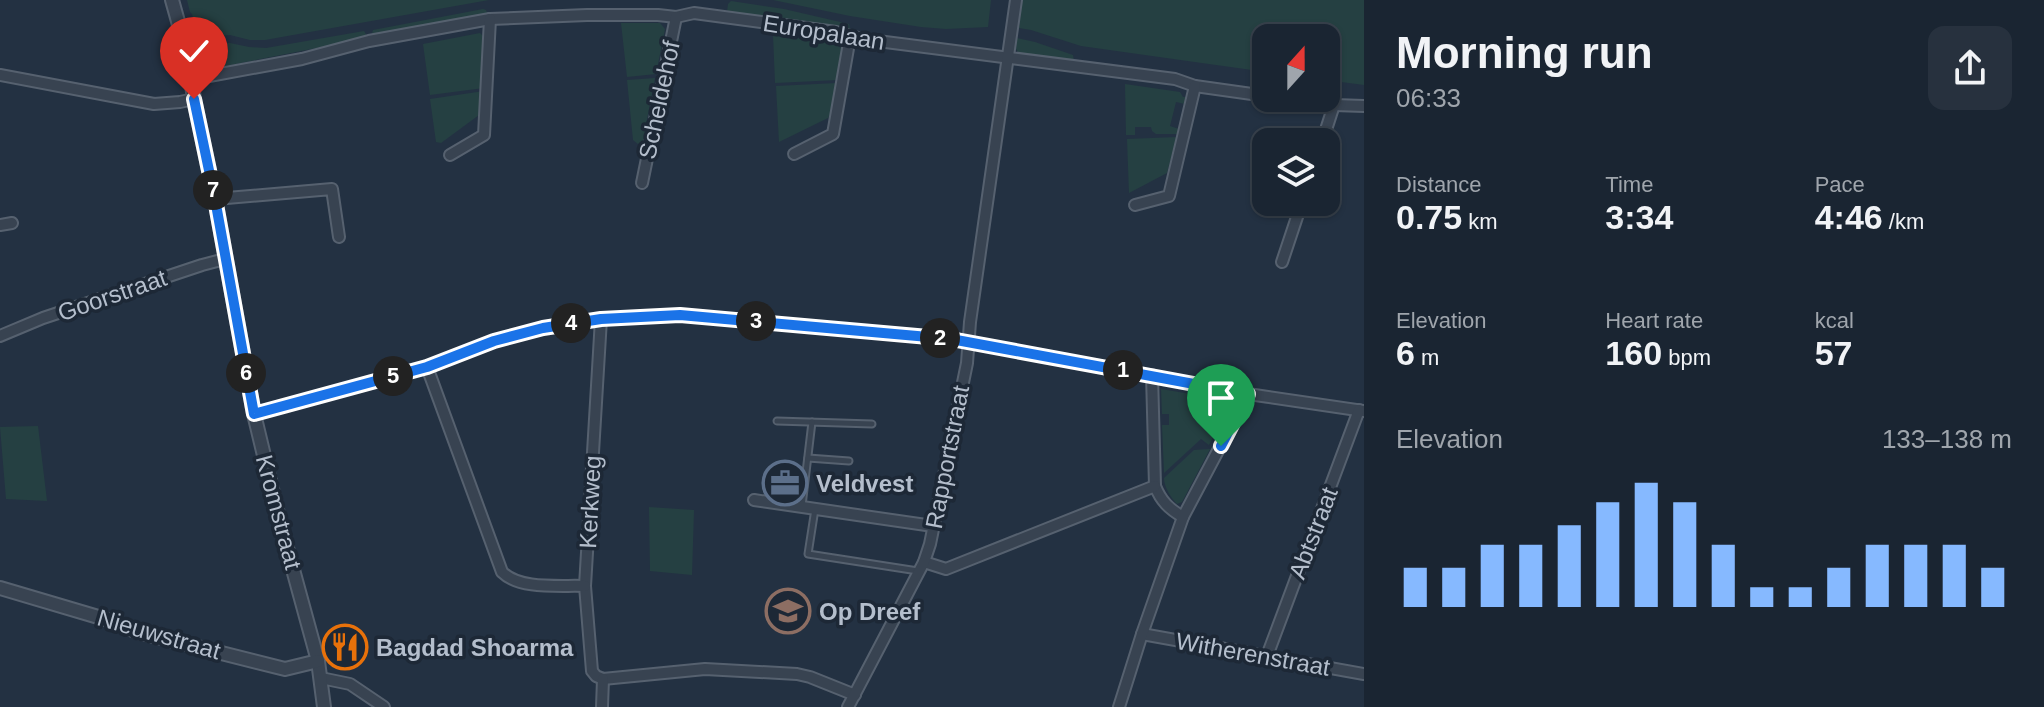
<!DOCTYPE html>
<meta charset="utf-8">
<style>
body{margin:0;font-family:Arial,sans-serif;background:#27313e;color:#f1f3f6;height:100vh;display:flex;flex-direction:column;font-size:30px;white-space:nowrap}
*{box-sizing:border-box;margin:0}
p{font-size:26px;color:#9fa5ac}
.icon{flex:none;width:44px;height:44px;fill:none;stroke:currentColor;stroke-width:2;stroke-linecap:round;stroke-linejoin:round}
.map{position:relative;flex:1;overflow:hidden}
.side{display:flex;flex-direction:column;background:#1a2532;width:680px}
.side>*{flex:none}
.needle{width:52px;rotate:21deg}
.buttons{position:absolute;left:1252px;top:24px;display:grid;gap:16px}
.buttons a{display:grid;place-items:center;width:88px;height:88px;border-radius:16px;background:#1a2532;box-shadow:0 2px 6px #0004,0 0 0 2px #38424d;font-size:40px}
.pin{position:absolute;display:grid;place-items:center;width:68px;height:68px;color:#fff;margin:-82px -34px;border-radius:50% 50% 50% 0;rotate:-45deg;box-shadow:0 0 8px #0007}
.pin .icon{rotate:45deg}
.km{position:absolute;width:40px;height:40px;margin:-20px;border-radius:50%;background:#222;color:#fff;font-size:22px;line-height:40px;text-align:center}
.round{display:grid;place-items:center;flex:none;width:84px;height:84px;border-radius:16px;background:#27313e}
.overview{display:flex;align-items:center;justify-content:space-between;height:136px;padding:0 32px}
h1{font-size:44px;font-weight:700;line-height:60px}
.stats{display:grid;grid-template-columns:repeat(3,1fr);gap:12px;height:136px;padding:8px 32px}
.stats div{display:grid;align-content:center}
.stats b{font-size:34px;font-weight:700}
.stats small{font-size:22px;font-weight:400}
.stats p{font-size:22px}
.chart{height:224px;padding:16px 32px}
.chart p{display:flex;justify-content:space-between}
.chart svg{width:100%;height:144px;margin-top:8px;stroke:#86b9ff;stroke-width:6}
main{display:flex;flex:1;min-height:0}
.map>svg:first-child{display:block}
.green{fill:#254042}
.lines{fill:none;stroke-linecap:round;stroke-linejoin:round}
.service-casing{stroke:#56616f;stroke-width:9}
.minor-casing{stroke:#56616f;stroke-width:14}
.tertiary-casing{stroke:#56616f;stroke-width:16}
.service{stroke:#384351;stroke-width:5}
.minor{stroke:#384351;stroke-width:10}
.tertiary{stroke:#384351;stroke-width:12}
.route-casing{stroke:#fff;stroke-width:16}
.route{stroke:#1a73e8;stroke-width:10}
.labels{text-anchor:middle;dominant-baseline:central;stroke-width:7;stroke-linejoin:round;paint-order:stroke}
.street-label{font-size:24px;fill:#b4becc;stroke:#1d2836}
.poi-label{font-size:24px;font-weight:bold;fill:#b4becc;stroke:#1d2836;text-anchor:start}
</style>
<main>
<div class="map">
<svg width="1364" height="707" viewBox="0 0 1364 707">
<rect width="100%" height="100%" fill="#233142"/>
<g class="green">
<polygon points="187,0 489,0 265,40 250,40 230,35 198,37 192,14 190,12"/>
<polygon points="773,0 991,0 988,27 946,29 921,27 850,16"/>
<polygon points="1022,0 1364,0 1364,85 1326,80 1326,38 1266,38 1266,72 1081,46 1031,30 1019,28"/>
<polygon points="731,1 784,9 849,24 850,29 727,12 728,4"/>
<polygon points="483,9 486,10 488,15 371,37 373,30"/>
<polygon points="621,23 660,23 665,29 656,74 627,77"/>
<polygon points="364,31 368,38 210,69 209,65 203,61 202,55 205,54 204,49 201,49 200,47 216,43 230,43 249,47 266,48"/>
<polygon points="480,33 483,36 487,36 484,88 430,95 423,44"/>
<polygon points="773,35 837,43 839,47 843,48 838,80 775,83"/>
<polygon points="1017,38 1035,42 1073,55 1074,61 1040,56 1036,59 1020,55 1016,49"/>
<polygon points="655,78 645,130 649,132 648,138 638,144 633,140 627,80"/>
<polygon points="837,83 831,113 828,118 779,142 776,86"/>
<polygon points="1125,84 1180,92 1183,97 1186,97 1185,104 1176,102 1170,126 1179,129 1178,134 1156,134 1152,131 1151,127 1135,127 1135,135 1126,135"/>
<polygon points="484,91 481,112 479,115 441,143 436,142 430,99"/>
<polygon points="1177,137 1167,173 1129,193 1127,139"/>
<polygon points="1161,389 1232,401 1226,412 1214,407 1214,410 1224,416 1209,445 1201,439 1164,473 1162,425 1169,425 1169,414 1162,414"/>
<polygon points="38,426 47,501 6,499 0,427"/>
<path d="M1210,449L1182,502L1177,504C1171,498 1164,487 1164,478L1194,450Z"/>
<polygon points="649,507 694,510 692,575 650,571"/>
</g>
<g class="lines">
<g class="service-casing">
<g id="service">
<polyline points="777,421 872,424"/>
<polyline points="808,458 849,461"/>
<polyline points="802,506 812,422"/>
<polyline points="815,509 808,554 918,571"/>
</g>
</g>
<g class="minor-casing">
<g id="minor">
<polyline points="0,75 154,104 180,102 194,99"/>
<polyline points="193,79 302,59 369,41 490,19 587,15 658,15 676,17 694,13 836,32 862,39 1175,79 1195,86 1266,96"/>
<polyline points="1279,98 1334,105 1364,106"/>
<polyline points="1322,142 1334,105"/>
<polyline points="794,154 833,134 850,37"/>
<polyline points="450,155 484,135 490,19"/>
<polyline points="642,183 676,17"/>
<polyline points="215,199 332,189 339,237"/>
<polyline points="1135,205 1169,196 1195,86"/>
<polyline points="0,225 12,223"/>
<polyline points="1282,262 1302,202"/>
<polyline points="601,319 585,586 592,671 596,676 603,679 705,669 797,674 810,677 855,695"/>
<polyline points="0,336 43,318 202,265 225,259"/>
<path d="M427,367L502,572C520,590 560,585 585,586"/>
<path d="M1152,375L1155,486C1161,501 1169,509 1183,517"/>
<polyline points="254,414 427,367 494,341 543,328 601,319 680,315 951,339 1248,394 1364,411"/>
<polyline points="754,500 933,526"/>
<polyline points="924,562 946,569 1155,486"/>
<polyline points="1142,634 1364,674"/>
<polyline points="1267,656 1359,410"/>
<polyline points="321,678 350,684 384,707"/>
<polyline points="602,707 603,679"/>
<polyline points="848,707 924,562 930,544 967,363 970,322 1016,0"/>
<polyline points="1119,707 1142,634 1183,517 1248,394"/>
</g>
</g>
<g class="tertiary-casing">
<g id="tertiary">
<polyline points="172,0 188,57 194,99 215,199 254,414 280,522 318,661 324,707"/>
<polyline points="0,588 105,619 138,632 285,669 318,661"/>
</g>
</g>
<use href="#service" class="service"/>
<use href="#minor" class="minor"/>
<use href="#tertiary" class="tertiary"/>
</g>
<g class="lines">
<g class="route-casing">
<polyline id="route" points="194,99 215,199 254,414 427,367 494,341 543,328 601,319 680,315 951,339 1248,394 1221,446"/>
</g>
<use href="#route" class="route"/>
</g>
<defs>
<g id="office-ring" transform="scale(2.3)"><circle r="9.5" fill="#1d2836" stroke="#5c6f8a" stroke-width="1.5"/><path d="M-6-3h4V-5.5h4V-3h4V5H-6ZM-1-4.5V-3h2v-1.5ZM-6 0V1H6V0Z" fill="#5c6f8a"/></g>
<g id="school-ring" transform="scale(2.3)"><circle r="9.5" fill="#1d2836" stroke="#8d6e63" stroke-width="1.5"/><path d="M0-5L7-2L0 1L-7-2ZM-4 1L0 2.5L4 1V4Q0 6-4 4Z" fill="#8d6e63"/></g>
<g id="restaurant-ring" transform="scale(2.3)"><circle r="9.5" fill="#1d2836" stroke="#e8710a" stroke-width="1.5"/><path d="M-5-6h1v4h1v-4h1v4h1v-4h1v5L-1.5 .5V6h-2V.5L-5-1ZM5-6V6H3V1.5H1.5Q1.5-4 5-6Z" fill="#e8710a"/></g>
</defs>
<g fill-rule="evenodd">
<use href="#office-ring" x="785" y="483"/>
<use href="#school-ring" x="788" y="611"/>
<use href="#restaurant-ring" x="345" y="647"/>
</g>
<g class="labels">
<g class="street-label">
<text transform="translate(824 32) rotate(9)">Europalaan</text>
<text transform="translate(659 100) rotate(-78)">Scheldehof</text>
<text transform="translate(112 295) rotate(-19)">Goorstraat</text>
<text transform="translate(947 457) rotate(-79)">Rapportstraat</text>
<text transform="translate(590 502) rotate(-87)">Kerkweg</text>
<text transform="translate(279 512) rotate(75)">Kromstraat</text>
<text transform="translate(1313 533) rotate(-69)">Abtstraat</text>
<text transform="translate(159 634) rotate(16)">Nieuwstraat</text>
<text transform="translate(1253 654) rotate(10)">Witherenstraat</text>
</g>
<g class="poi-label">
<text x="816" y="483">Veldvest</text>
<text x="819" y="611">Op Dreef</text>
<text x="376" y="647">Bagdad Shoarma</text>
</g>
</g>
</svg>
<div class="buttons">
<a><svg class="needle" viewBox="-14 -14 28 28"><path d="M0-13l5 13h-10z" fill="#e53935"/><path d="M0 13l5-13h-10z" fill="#9fa5ac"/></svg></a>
<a><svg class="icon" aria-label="layers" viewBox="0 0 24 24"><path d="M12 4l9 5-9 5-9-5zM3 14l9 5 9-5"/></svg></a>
</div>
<div class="pin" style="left:1221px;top:446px;background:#1e9e55"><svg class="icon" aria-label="arrive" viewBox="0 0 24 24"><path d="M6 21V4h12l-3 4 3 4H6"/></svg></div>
<div class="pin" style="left:194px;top:99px;background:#d93025"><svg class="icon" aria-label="check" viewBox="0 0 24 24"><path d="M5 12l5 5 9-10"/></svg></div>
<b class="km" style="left:1123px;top:370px">1</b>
<b class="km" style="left:940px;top:338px">2</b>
<b class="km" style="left:756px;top:321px">3</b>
<b class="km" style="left:571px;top:323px">4</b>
<b class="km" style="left:393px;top:376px">5</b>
<b class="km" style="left:246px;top:373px">6</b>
<b class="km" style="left:213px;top:190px">7</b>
</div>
<section class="side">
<div class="overview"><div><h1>Morning run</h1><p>06:33</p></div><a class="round"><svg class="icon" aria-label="share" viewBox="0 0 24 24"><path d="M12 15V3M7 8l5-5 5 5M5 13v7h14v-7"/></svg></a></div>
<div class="stats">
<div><p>Distance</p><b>0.75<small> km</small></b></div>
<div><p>Time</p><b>3:34</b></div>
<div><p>Pace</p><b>4:46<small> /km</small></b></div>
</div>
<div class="stats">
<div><p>Elevation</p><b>6<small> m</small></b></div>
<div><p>Heart rate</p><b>160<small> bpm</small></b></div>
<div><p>kcal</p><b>57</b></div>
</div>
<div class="chart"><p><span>Elevation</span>133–138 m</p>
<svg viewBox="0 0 160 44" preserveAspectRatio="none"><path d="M5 44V32M15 44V32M25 44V25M35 44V25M45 44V19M55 44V12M65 44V6M75 44V12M85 44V25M95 44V38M105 44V38M115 44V32M125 44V25M135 44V25M145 44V25M155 44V32"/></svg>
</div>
</section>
</main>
